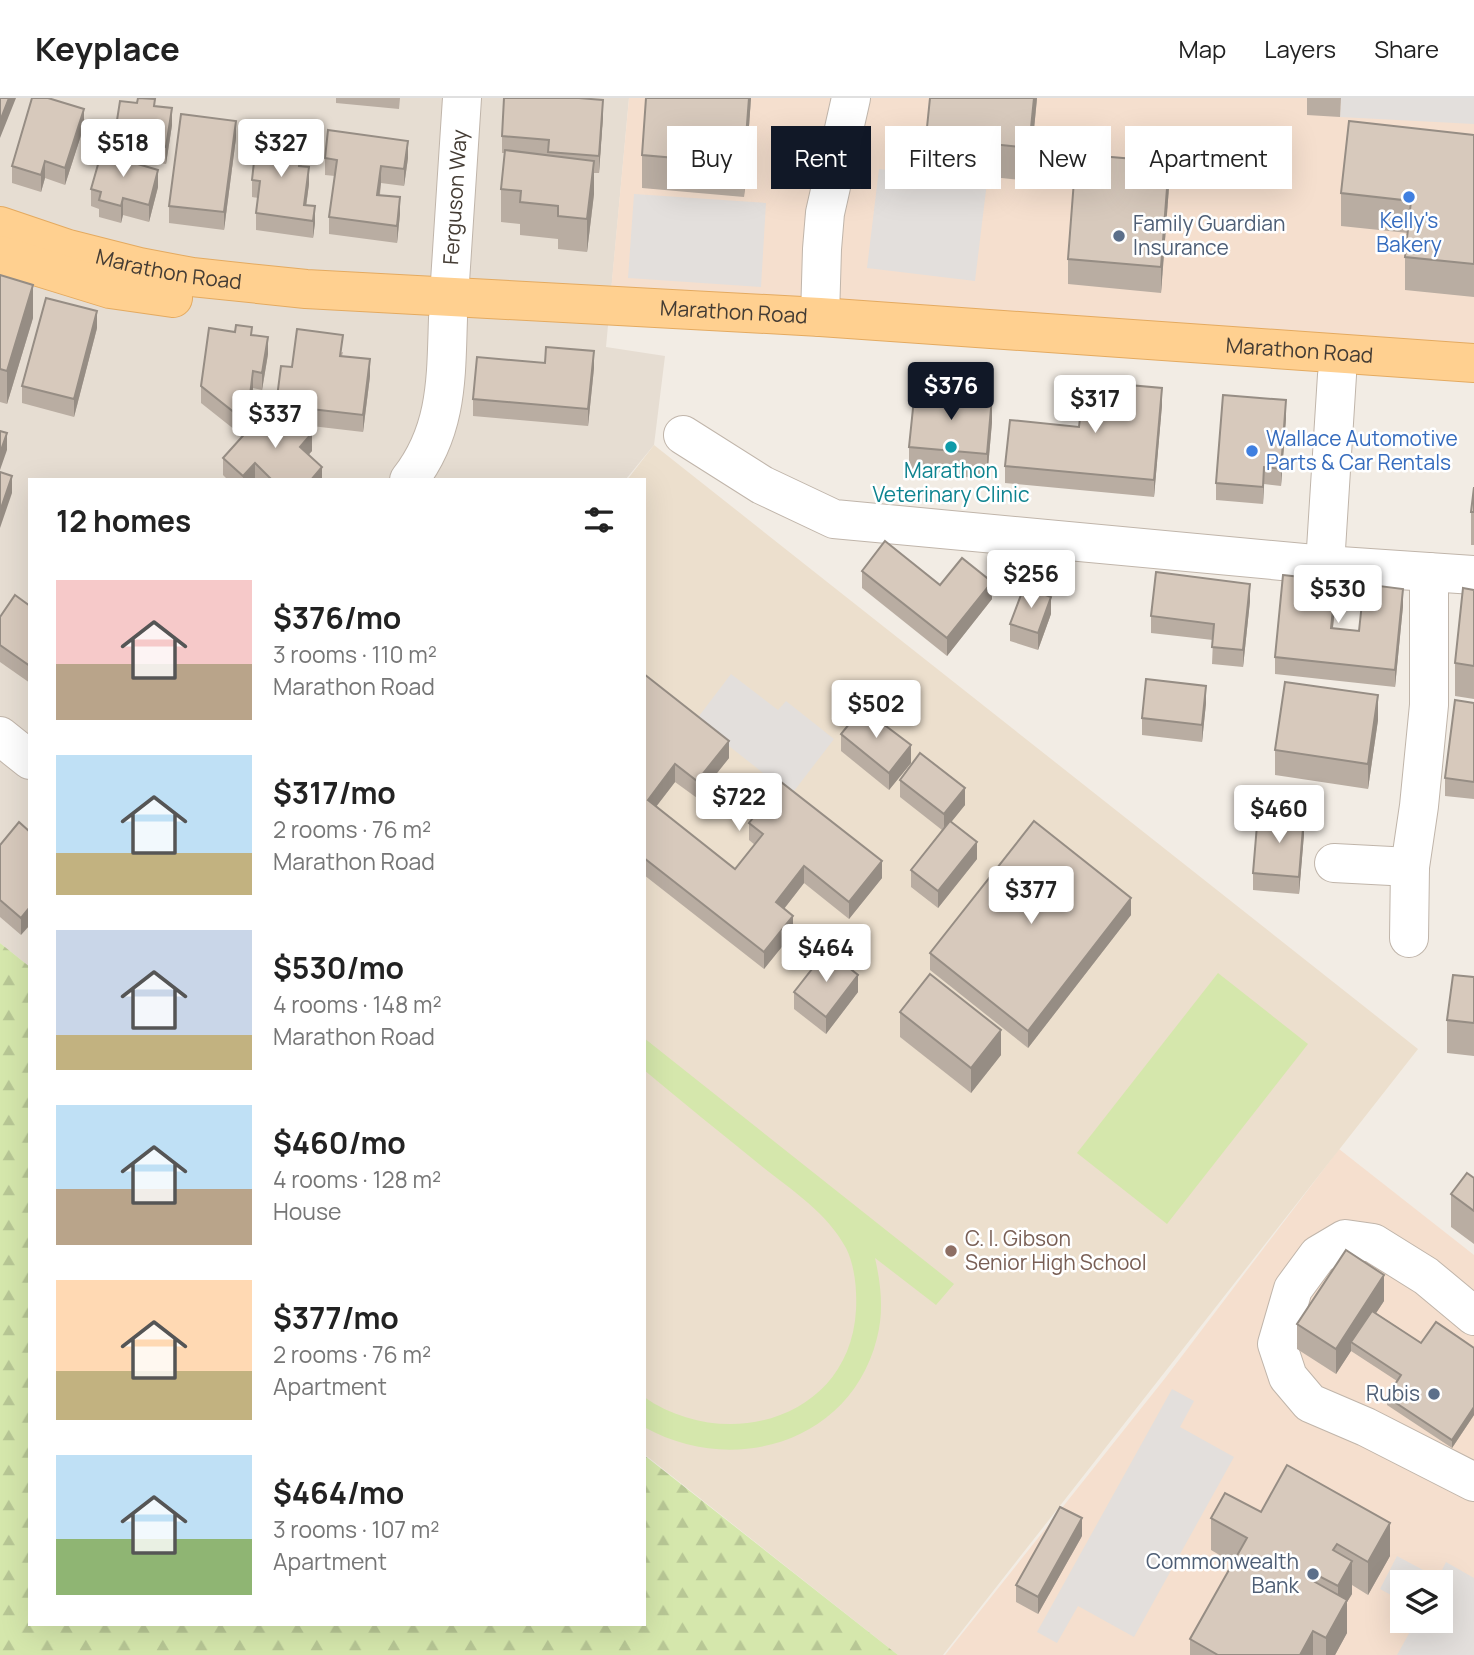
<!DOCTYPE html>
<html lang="en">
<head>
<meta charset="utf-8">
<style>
  :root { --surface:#fff; --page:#f6f6f6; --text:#222; --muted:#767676; --line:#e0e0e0; --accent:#111827 }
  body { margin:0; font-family:Manrope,sans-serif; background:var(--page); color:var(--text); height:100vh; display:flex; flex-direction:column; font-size:26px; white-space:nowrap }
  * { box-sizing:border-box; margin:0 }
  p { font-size:23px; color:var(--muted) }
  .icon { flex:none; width:38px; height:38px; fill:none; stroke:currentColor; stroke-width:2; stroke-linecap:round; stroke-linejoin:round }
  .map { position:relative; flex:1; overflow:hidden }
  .side { position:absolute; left:28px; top:380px; width:618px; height:1148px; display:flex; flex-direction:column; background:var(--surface); border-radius:0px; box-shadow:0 7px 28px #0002 }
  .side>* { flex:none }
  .top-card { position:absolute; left:667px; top:28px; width:665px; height:63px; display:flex; gap:14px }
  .tools { position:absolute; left:1390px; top:1472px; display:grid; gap:14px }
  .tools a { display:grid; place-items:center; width:63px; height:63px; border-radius:0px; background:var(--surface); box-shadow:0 7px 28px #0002; font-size:35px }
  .price { position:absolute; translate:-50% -60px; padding:0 16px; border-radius:7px; background:#fff; color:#222; font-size:23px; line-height:46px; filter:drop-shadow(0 2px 4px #0008) }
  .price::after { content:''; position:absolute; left:50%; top:42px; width:21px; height:16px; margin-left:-10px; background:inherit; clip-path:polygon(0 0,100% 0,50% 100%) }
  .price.current { background:var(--accent); color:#fff }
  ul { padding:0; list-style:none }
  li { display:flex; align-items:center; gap:21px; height:175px; padding:0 28px }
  li span { display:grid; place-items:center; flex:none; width:196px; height:140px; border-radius:0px; color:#555 }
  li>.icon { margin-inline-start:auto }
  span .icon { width:84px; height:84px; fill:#fffc; stroke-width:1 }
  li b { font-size:30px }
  h2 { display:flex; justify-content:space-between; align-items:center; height:84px; padding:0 28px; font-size:30px }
  .pill { padding:0 24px; border-radius:0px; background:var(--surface); box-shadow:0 7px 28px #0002; font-size:24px; line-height:63px }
  .pill.current { background:var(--accent); color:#fff }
  header { display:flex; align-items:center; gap:42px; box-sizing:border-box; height:98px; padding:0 35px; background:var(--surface); border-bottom:2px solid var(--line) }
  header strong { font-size:33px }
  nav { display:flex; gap:38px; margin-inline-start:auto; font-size:24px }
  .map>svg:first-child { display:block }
  .residential { fill:#e6ddd2 }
  .commercial { fill:#f5dfce; fill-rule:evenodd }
  .education { fill:#ecdfcd }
  .forest { fill:url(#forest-firs) }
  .pitch { fill:#d5e7ac }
  .parking { fill:#e3dfdc }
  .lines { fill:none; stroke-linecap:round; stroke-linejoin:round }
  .minor-casing { stroke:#c0b5aa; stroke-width:40 }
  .major-casing { stroke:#e4aa60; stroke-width:40 }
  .minor { stroke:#fff; stroke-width:38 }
  .major { stroke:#ffd090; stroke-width:38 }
  .wall { fill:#b9ada2 }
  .shaded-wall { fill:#968d84 }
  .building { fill:#d7c9bc; stroke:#968d84; stroke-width:2 }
  .shop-dot { fill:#3f7fe0; stroke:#fff; stroke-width:2.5 }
  .service-dot { fill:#5c6f8a; stroke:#fff; stroke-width:2.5 }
  .culture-dot { fill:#0f9aa8; stroke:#fff; stroke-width:2.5 }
  .education-dot { fill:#8d6e63; stroke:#fff; stroke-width:2.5 }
  .labels { text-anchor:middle; stroke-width:5; stroke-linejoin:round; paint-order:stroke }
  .street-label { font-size:21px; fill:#443c34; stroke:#fff }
  .shop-label { font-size:21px; fill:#366cbe; stroke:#fff }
  .service-label { font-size:21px; fill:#4e5e75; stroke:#fff; text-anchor:end }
  .culture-label { font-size:21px; fill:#0d838f; stroke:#fff }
  .education-label { font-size:21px; fill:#785e54; stroke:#fff; text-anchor:start }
</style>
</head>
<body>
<header>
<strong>Keyplace</strong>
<nav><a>Map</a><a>Layers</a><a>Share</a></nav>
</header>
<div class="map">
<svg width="1474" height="1557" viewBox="0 0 1474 1557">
  <defs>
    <pattern id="forest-firs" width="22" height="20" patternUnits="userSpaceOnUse" patternTransform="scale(1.75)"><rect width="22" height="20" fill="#d5e7ac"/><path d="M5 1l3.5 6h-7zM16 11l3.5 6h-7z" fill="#b8c795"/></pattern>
  </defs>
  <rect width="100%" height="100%" fill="#f2ece4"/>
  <path class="residential" d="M0,0H629L606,249L665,258L654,347L626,381L30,382V869L0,845Z"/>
  <g class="commercial">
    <path d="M629,0H1474V263L611,192Z"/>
    <path d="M1339,1051L1474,1157V1557H945L1166,1279ZM1402,1484H1440V1522H1402Z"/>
  </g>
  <path class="education" d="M654,347L1418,951L943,1557H898L644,1356V382H627Z"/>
  <path class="forest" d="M0,845L30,869V1526H644V1357L898,1557H0Z"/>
  <g class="pitch">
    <path d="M1218,875L1308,946L1167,1126L1077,1055Z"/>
    <path d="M644,940L954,1186L936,1207L875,1160C881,1187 884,1213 877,1240C851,1345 733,1379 644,1329V1299C726,1356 850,1321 856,1212C857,1192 855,1168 846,1150C827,1114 790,1091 759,1066C721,1035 682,1004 644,972Z"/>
  </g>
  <g class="parking">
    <path d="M1341,0H1474V26L1340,19Z"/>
    <path d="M879,71L987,84L975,183L867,170Z"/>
    <path d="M634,96L766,105L761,189L628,180Z"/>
    <path d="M731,576L778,612L786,603L834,641L791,697L696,622Z"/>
    <path d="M1172,1291L1194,1303L1180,1329L1234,1359L1134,1539L1078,1508L1057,1545L1037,1534Z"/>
    <path d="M1397,1458L1438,1480L1446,1464L1474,1480V1557H1397L1416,1523L1440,1522V1484H1402V1503L1380,1491Z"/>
  </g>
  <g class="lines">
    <defs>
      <g id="minor">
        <path id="s1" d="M449,199L462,0"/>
        <path d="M820,219L822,151L825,115L851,0"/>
        <path d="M683,337L762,387L834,421L1325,467L1474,477"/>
        <path d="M409,382C448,332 446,279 448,220"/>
        <path d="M1325,467L1337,277"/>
        <path d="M0,638L30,662"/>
        <path d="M1334,765L1410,769"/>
        <path d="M1409,840L1410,769L1419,708L1429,607V474"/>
        <path d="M1474,1218L1426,1178L1373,1145L1345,1141L1318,1157L1293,1191L1277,1246L1288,1279L1310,1305L1366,1329L1474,1384"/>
      </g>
      <g id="major">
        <path id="s2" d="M0,128L68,151L139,169L192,179L306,191L820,219L1474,265"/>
        <path d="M0,157L110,191L173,200"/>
      </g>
    </defs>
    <use href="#minor" class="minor-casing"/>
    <use href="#major" class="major-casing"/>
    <use href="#minor" class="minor"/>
    <use href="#major" class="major"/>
  </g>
  <g class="wall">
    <path d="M336,0H400L399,11L336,5Z"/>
    <path d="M751,0L744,99L642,90V57Z"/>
    <path d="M930,0H1037L1029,83L926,72V39Z"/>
    <path d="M1307,0H1341L1340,19L1307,17Z"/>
    <path d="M155,8L172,27L166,66L148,63V56L115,52V35Z"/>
    <path d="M603,19L599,75H594V96L587,154L558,151V141L520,137V126L501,124V91L505,55H502V38Z"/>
    <path d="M84,28L65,87L45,80L41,94L12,85V68Z"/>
    <path d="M1474,37V199L1405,192V159L1408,135L1341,128V95Z"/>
    <path d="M236,40L224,132L169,125V108Z"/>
    <path d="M302,60V68L309,86L306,107L315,125L313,140L256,132V115L258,100L252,99V82Z"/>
    <path d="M325,60H408L404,88L381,85L380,97L400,116L397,145L329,136V119L335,78L325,77Z"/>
    <path d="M123,62L158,89L149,124L123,117L121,125L99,119V111L91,108V91Z"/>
    <path d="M1169,89L1161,195L1068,186V161Z"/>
    <path d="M0,177L33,220L7,306L0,304Z"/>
    <path d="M97,230L74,319L22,305V288Z"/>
    <path d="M252,237L268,256L262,292L253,290L250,314L235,332L201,305V288Z"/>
    <path d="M343,254L342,258L370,278L363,334L303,327L312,353L309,356L322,382H228L223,377V360L276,317V307L292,269Z"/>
    <path d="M594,270L588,328L473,318V301Z"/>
    <path d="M1162,307L1154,399L1005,385V368L1079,329Z"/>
    <path d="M1286,319L1281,388L1264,386L1263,406L1216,402V385Z"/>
    <path d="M992,324L987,381L909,374V349Z"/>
    <path d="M1474,389V447H1471V414Z"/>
    <path d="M862,473L940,487L992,501L947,558L862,490Z"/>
    <path d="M1474,492V601L1455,598V565Z"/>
    <path d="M1336,500L1333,530L1359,533L1403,508L1395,589L1275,576V559Z"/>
    <path d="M1250,503L1243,569L1212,566L1213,542L1151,535V518Z"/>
    <path d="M30,508V585L0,564V519Z"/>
    <path d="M1051,516L1038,552L1010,543V526Z"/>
    <path d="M644,576L729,660L697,700L675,684L656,709L735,771L755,747L749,742V725L882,780L849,821L804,785L784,811L793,835L764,871L644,777Z"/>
    <path d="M1206,605L1202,644L1142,637V620Z"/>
    <path d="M1474,605V701L1445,698V680Z"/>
    <path d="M1378,622L1368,691L1275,677V652Z"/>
    <path d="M841,636L911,665L889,692L841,653Z"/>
    <path d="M900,682L965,707L951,724L977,761L938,810L911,789V772L942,732L900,699Z"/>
    <path d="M30,734L21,837L0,819V747Z"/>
    <path d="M1304,736L1299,796L1253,792V775Z"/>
    <path d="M1131,817L1028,950L930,872V855Z"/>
    <path d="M1474,879V958L1447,955V922Z"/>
    <path d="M794,894H858L826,936L794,911Z"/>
    <path d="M900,914L1001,957L971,995L900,939Z"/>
    <path d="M1474,1080V1146L1451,1129V1096Z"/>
    <path d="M1384,1203L1376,1215L1421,1245L1474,1250V1317L1452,1350L1387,1307V1299L1397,1283L1351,1253L1336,1276L1297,1251V1226Z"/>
    <path d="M1261,1414L1390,1458L1368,1497L1352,1487V1496L1347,1504V1535L1335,1557H1190V1541L1233,1465L1211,1452V1420Z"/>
    <path d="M1082,1438L1038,1516L1016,1504V1487Z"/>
  </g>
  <g class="shaded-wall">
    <path d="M9,0H16L0,40V23Z"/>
    <path d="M749,0H751L744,99V66Z"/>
    <path d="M1034,0H1037L1029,83V50Z"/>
    <path d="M603,2V19L599,75V58Z"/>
    <path d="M172,10V27L166,66V49Z"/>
    <path d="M84,11V28L65,87V70Z"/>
    <path d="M236,23V40L224,132V114Z"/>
    <path d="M302,43V60L299,85V68Z"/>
    <path d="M408,43V60L404,88V71Z"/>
    <path d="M45,63V80L41,94V77Z"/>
    <path d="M594,63V96L587,154V121Z"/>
    <path d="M1169,64V89L1161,195V169Z"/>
    <path d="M381,68V85L377,114V97Z"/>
    <path d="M309,69V86L304,124V107Z"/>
    <path d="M158,72V89L149,124V107Z"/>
    <path d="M400,99V116L397,145V128Z"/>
    <path d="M123,100V117L121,125V108Z"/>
    <path d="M315,108V125L313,140V123Z"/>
    <path d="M33,187V220L7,306V273Z"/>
    <path d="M97,213V230L74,319V301Z"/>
    <path d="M268,239V256L262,292V275Z"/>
    <path d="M594,253V270L588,328V311Z"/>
    <path d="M370,261V278L363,334V317Z"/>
    <path d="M253,273V290L250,314L235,332V315Z"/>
    <path d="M1162,290V307L1154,399V382Z"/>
    <path d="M992,299V324L987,381V356Z"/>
    <path d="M1286,302V319L1281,388V371Z"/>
    <path d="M7,335V352L0,372V355Z"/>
    <path d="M312,335V353L300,366V349Z"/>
    <path d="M255,365V382H243V378Z"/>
    <path d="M322,369V382H311Z"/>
    <path d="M1264,369V386L1263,406V389Z"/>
    <path d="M12,378V395L0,430V413Z"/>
    <path d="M1336,483V500L1331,547V530Z"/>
    <path d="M992,484V501L947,558V540Z"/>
    <path d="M1250,486V503L1243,569V552Z"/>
    <path d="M1403,491V508L1395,589V572Z"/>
    <path d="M1051,499V516L1038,552V535Z"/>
    <path d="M1206,588V605L1202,644V627Z"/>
    <path d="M1378,597V622L1368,691V666Z"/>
    <path d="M729,643V660L697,700V683Z"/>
    <path d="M911,647V665L889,692V675Z"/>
    <path d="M675,666V684L648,719V702Z"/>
    <path d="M965,690V707L944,733V716Z"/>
    <path d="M1304,718V736L1299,796V779Z"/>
    <path d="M977,744V761L938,810V793Z"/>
    <path d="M882,763V780L849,821V804Z"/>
    <path d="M804,768V785L776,821V804Z"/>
    <path d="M1131,800V817L1028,950V933Z"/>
    <path d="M30,809V827L21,837V820Z"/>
    <path d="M793,818V835L764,871V854Z"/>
    <path d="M858,877V894L826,936V919Z"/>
    <path d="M1001,932V957L971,995V970Z"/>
    <path d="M1384,1177V1203L1355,1247L1351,1244V1253L1336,1276V1251Z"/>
    <path d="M1474,1309V1317L1452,1350V1342Z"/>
    <path d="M1082,1420V1438L1038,1516V1499Z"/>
    <path d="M1390,1425V1458L1368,1497V1464Z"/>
    <path d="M1352,1463V1496L1347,1504V1535L1335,1557H1326V1540L1338,1519V1488Z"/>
    <path d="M1313,1533V1557H1300Z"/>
  </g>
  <g class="building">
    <path d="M0,0H9L0,23Z"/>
    <path d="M32,0H48L84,11L65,70L45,63L41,77L12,68Z"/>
    <path d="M138,0L155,1L154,8L172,10L166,49L148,46L149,39L115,35L120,3L137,5Z"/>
    <path d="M504,0H579L603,2L599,58L548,54L549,42L502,38Z"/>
    <path d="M646,0H749L744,66L642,57Z"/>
    <path d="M930,0H1034L1029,50L926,39Z"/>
    <path d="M181,16L236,23L224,114L169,108Z"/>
    <path d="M1349,23L1474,37V166L1405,159L1411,103L1341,95Z"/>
    <path d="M328,32L408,43L404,71L381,68L377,97L400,99L397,128L329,119L337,62L325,60Z"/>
    <path d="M257,37L302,43L299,68L309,69L304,107L315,108L313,123L256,115L260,83L252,82Z"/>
    <path d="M103,49L123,54L121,61L158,72L149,107L123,100L121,108L99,102L101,94L91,91Z"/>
    <path d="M505,52L594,63L587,121L558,118V108L520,104L521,93L501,91Z"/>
    <path d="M1076,56L1169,64L1161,169L1068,161Z"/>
    <path d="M0,177L33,187L7,273L0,271Z"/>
    <path d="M46,200L97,213L74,301L22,288Z"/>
    <path d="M236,227L252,229L251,237L268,239L262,275L253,273L250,297L235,315L201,288L209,230L235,234Z"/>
    <path d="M297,231L343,237L340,258L370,261L363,317L276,307L281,268L292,269Z"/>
    <path d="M546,249L594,253L588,311L473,301L477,259L545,265Z"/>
    <path d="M1084,283L1162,290L1154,382L1005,368L1010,322L1079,329Z"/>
    <path d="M915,291L992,299L987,356L909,349Z"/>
    <path d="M1223,297L1286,302L1281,371L1264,369L1263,389L1216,385Z"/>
    <path d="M268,310L285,325L292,317L312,335L300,349L322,369L311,382H272L255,365L243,378L223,360Z"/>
    <path d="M0,333L7,335L0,355Z"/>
    <path d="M0,374L12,378L0,413Z"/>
    <path d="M1474,389V414H1471Z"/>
    <path d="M885,443L940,487L962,460L992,484L947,540L862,473Z"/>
    <path d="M1156,474L1250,486L1243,552L1212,549L1214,526L1151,518Z"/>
    <path d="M1283,477L1336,483L1331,530L1359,533L1364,486L1403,491L1395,572L1275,559Z"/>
    <path d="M1024,489L1051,499L1038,535L1010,526Z"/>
    <path d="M1463,490L1474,492V568L1455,565Z"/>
    <path d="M15,497L30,508V568L0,547V519Z"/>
    <path d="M644,576L729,643L697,683L675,666L648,702L735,771L763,736L749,725L781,684L882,763L849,804L804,768L776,804L793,818L764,854L644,760Z"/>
    <path d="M1146,581L1206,588L1202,627L1142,620Z"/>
    <path d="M1285,584L1378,597L1368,666L1275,652Z"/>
    <path d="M1455,602L1474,605V684L1445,680Z"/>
    <path d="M862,610L911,647L889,675L841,636Z"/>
    <path d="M920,655L965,690L944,716L900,682Z"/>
    <path d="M1258,715L1304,718L1299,779L1253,775Z"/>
    <path d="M950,723L977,744L938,793L911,772Z"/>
    <path d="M1034,723L1131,800L1028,933L930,855Z"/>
    <path d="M19,724L30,734V809L21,820L0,802V747Z"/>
    <path d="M827,852L858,877L826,919L794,894Z"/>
    <path d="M930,876L1001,932L971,970L900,914Z"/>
    <path d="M1453,877L1474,879V925L1447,922Z"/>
    <path d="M1467,1075L1474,1080V1113L1451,1096Z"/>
    <path d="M1346,1152L1384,1177L1336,1251L1297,1226Z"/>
    <path d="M1372,1213L1421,1245L1436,1224L1474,1250V1309L1452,1342L1387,1299L1401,1277L1351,1244Z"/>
    <path d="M1287,1367L1390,1425L1368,1464L1337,1446L1333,1452L1352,1463L1338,1488L1319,1478L1315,1484L1347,1502L1326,1540L1313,1533L1300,1557H1218L1190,1541L1247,1440L1211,1420L1225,1395L1261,1414Z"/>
    <path d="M1060,1409L1082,1420L1038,1499L1016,1487Z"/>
  </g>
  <g class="shop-dot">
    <circle cx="1409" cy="99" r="7"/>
    <circle cx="1252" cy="353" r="7"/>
  </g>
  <g class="service-dot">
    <circle cx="1119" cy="138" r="7"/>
    <circle cx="1434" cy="1296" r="7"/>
    <circle cx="1313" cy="1476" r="7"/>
  </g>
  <circle class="culture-dot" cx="951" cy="349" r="7"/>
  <circle class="education-dot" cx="951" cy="1153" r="7"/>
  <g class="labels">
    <g class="street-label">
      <text dy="7" stroke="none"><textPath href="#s1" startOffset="100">Ferguson Way</textPath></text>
      <text dy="7" stroke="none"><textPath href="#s2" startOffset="175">Marathon Road</textPath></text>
      <text dy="7" stroke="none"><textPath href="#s2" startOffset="742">Marathon Road</textPath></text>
      <text dy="7" stroke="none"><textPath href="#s2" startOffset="1309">Marathon Road</textPath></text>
    </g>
    <g class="shop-label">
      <text x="1409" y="130">Kelly's<tspan x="1409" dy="24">Bakery</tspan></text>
      <text x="1266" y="348" text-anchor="start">Wallace Automotive<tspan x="1266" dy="24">Parts &amp; Car Rentals</tspan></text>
    </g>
    <g class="service-label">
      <text x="1133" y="133" text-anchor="start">Family Guardian<tspan x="1133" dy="24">Insurance</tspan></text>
      <text x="1420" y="1303">Rubis</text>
      <text x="1299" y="1471">Commonwealth<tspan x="1299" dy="24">Bank</tspan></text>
    </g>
    <g class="culture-label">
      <text x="951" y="380">Marathon<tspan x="951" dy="24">Veterinary Clinic</tspan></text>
    </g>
    <g class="education-label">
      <text x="965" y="1148">C. I. Gibson<tspan x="965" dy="24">Senior High School</tspan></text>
    </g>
  </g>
</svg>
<div class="tools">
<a><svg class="icon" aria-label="layers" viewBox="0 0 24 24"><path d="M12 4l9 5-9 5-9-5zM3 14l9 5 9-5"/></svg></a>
</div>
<b class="price" style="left:123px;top:81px">$518</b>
<b class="price" style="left:281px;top:81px">$327</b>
<b class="price current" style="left:951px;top:324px">$376</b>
<b class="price" style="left:1095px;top:337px">$317</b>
<b class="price" style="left:275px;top:352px">$337</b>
<b class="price" style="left:1031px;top:512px">$256</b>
<b class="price" style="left:1338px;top:527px">$530</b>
<b class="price" style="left:876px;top:642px">$502</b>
<b class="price" style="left:739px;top:735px">$722</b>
<b class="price" style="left:1279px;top:747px">$460</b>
<b class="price" style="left:1031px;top:828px">$377</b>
<b class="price" style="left:826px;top:886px">$464</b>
<div class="top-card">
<a class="pill">Buy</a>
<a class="pill current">Rent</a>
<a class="pill">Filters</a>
<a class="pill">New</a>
<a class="pill">Apartment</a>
</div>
<section class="side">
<h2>12 homes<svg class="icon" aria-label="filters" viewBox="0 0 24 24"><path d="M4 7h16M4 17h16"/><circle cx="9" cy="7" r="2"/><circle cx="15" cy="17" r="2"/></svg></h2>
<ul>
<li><span style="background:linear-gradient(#f6c9c9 60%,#b9a48a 0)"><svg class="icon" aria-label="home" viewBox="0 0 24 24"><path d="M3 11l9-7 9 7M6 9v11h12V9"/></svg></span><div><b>$376/mo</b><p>3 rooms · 110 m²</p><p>Marathon Road</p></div></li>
<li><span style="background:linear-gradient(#bfe0f5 70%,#c2b280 0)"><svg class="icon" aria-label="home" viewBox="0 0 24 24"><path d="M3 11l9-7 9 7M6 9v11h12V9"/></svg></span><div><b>$317/mo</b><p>2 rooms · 76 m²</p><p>Marathon Road</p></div></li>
<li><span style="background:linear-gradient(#c9d6e8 75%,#c2b280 0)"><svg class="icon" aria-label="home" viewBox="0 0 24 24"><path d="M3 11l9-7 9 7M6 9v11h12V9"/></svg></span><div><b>$530/mo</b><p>4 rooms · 148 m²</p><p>Marathon Road</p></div></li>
<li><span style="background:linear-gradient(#bfe0f5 60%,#b9a48a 0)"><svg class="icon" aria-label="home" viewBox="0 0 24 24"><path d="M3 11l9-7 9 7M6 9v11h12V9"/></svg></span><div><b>$460/mo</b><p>4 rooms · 128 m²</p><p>House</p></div></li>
<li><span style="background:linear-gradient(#ffd9b3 65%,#c2b280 0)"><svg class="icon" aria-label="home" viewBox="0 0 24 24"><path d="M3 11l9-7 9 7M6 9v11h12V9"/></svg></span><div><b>$377/mo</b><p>2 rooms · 76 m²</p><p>Apartment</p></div></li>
<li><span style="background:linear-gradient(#bfe0f5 60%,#8fb573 0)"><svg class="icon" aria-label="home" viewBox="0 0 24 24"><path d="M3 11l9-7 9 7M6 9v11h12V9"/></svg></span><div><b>$464/mo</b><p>3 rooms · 107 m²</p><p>Apartment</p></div></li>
</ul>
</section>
</div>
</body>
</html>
